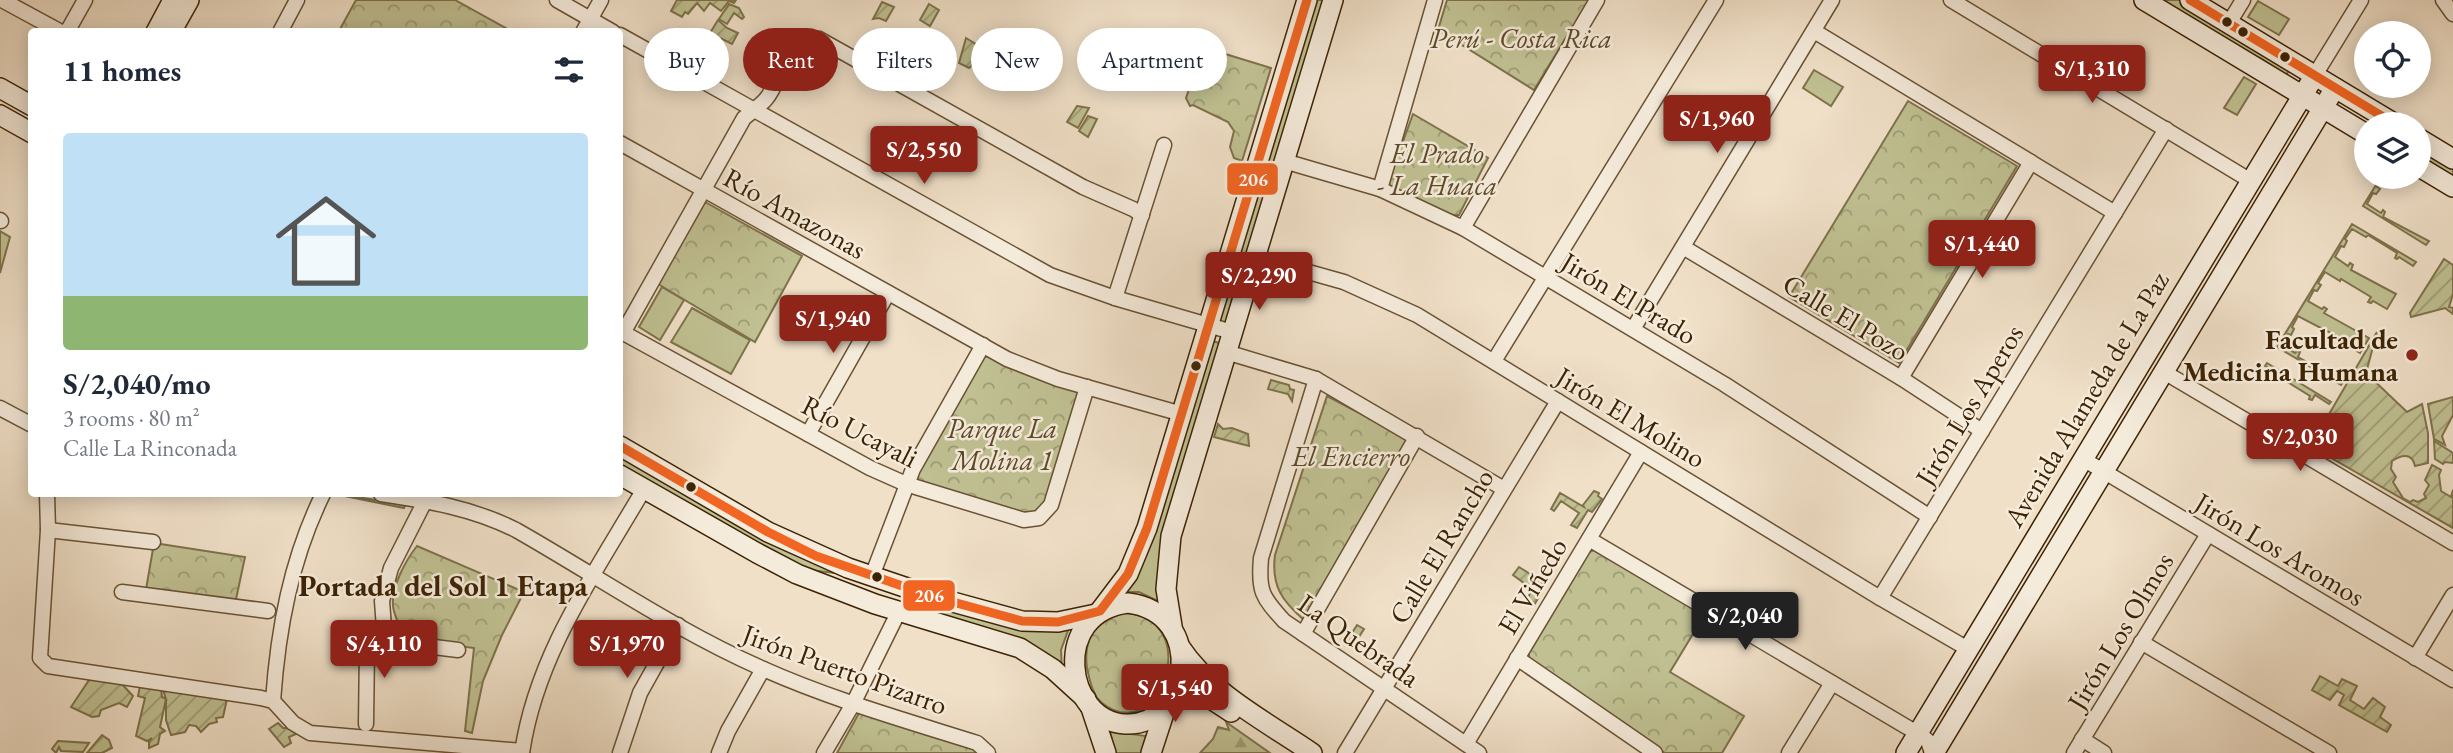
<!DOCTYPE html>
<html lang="en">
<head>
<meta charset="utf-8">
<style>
  :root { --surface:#fff; --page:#f2f2f3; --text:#1f2937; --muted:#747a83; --line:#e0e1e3; --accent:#8f2418 }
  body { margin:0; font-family:"EB Garamond",serif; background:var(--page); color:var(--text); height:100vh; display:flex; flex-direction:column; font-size:26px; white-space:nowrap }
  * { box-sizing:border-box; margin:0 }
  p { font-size:23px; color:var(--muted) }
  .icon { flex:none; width:38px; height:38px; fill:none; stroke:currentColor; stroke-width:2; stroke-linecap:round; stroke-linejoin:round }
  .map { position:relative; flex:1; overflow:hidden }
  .sheet { position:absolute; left:28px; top:28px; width:595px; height:469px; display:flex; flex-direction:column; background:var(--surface); border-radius:7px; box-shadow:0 4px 18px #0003 }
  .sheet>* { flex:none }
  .top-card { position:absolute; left:644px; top:28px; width:665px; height:63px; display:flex; gap:14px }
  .controls { position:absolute; left:2354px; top:21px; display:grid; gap:14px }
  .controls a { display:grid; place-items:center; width:77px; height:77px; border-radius:50%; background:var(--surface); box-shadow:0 4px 18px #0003; font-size:35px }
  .price { position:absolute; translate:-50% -60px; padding:0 16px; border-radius:7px; background:var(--accent); color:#fff; font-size:23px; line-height:46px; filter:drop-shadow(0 2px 4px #0008) }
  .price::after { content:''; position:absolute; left:50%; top:42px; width:21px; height:16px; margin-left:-10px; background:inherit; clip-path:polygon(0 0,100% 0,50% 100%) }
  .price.current { background:#222; color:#fff }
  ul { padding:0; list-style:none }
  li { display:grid; align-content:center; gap:14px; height:371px; padding:0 35px }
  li+li { border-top:2px solid var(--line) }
  li span { display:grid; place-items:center; height:217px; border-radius:7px; color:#555 }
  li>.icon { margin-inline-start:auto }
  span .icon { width:126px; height:126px; fill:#fffc; stroke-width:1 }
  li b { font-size:30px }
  h2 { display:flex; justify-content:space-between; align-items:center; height:84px; padding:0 35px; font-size:30px }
  .pill { padding:0 24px; border-radius:32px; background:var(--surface); box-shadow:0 4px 18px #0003; font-size:24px; line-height:63px }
  .pill.current { background:var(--accent); color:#fff }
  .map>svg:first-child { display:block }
  .grass { fill:#c0c092; stroke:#7e724b; stroke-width:2 }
  .forest { fill:url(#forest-firs); stroke:#7e724b; stroke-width:2 }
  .park { fill:url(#park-crowns); stroke:#7e724b; stroke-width:2 }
  .garden { fill:url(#garden-furrows); stroke:#7e724b; stroke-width:2 }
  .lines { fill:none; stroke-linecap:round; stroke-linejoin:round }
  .street-casing { stroke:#695235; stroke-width:17 }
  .secondary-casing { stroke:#3c2304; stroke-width:22 }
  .street { stroke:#f5ebdb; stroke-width:14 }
  .secondary { stroke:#f5ebdb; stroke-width:19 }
  .bus-1-casing { stroke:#f5ebdb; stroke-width:14 }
  .bus-1 { stroke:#f26522; stroke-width:9 }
  .bus-dot { fill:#3c2304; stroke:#f5ebdb; stroke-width:2.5 }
  .poi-dot { fill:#8f2418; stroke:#f5ebdb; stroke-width:2.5 }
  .labels { text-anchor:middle; stroke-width:5; stroke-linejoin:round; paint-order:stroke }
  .park-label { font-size:28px; font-style:italic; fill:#5d4a28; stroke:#f5ebdb }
  .street-label { font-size:28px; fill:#3c2304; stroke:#f5ebdb }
  .poi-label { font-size:28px; font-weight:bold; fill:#3c2304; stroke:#f5ebdb; text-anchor:end }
  .neighbourhood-label { font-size:30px; font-weight:bold; fill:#3c2304; stroke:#f5ebdb }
  .line-badge { stroke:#f5ebdb; stroke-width:2.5 }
  .badge-label { font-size:19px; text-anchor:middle; font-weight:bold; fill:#fff }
</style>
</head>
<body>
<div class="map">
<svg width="2453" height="753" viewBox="0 0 2453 753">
  <defs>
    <pattern id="forest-firs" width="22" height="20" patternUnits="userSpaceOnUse" patternTransform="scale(1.75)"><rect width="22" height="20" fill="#c0c092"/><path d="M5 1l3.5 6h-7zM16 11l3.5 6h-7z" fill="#9d9c75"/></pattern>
    <pattern id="park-crowns" width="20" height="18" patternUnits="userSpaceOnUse" patternTransform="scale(1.75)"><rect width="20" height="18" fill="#c0c092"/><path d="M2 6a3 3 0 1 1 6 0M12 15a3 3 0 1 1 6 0" fill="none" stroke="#9d9c75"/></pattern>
    <pattern id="garden-furrows" width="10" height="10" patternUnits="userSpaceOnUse" patternTransform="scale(1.75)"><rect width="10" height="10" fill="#c0c092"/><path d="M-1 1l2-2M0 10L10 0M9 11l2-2" fill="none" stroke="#9d9c75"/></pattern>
  </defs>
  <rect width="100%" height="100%" fill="#f0e0c8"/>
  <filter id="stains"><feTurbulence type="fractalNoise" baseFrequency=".00286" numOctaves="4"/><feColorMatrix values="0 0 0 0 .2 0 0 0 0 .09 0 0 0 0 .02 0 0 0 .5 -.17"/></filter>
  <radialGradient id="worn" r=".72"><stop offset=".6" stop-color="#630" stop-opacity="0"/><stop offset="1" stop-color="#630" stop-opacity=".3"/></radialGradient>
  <g class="grass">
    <path d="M1314,0H1327L1228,322L1224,323L1218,320Z"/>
    <path d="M2156,0H2179L2291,68L2286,75L2260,58L2251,57Z"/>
    <path d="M2258,1L2289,19L2279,35L2248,17Z"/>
    <path d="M1814,70L1843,87L1831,106L1803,88Z"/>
    <path d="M2244,77L2256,84L2237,115L2224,108Z"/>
    <path d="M2418,146L2453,166V180L2419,159Z"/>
    <path d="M2381,177H2383L2377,187L2380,189L2376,194L2373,193L2367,204L2381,213L2383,210L2385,212L2383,217L2429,241L2426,245L2363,206Z"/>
    <path d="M2352,224L2416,262L2413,266L2399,257L2397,259L2395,258L2397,253L2368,235L2366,237L2352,229L2345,239L2347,241L2344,247L2341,246L2335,257L2348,266L2350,263L2353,265L2351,270L2396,294L2387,309L2373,301L2371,303L2368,302L2371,297L2341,279L2340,281L2325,272L2318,283L2321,285L2317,291L2314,290L2308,301L2322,309L2324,307L2327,309L2324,313L2369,338L2360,353L2346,345L2344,347L2342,345L2344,340L2298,316L2292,327L2294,329L2291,335L2288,334L2281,344L2295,353L2297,351L2300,352L2298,357L2343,382L2341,385L2277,347Z"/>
    <path d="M662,287L684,300L660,340L639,327Z"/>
    <path d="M692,308L750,340L731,374L671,342Z"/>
    <path d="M1210,340L1222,344L1162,603L1139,592H1122Z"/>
    <path d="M2267,363L2331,402L2329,404L2315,395L2312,400L2309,399L2310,396L2281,378L2279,381L2276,379L2279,374L2265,366Z"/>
    <path d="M620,453L844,574L800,569L620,468Z"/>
    <path d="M913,596L1070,625L1061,650L1062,670L953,621Z"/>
    <path d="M1110,731L1146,736L1141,753H1115Z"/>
    <path d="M58,741L89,743L83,752L61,751L59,747L56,753L52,749Z"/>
  </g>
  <path class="forest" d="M1226,722L1270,753H1200L1213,739L1218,727L1229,730Z"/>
  <g class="park">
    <path d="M356,0H455L511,31H339Z"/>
    <path d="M1447,0H1589L1534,90L1438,30Z"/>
    <path d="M1209,49L1271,68L1242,161L1234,158L1230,147L1234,131L1228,122L1193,105L1190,106L1186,98L1194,75L1203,67Z"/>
    <path d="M1908,101L2017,166L1899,363L1789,297Z"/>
    <path d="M1413,114L1488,158L1459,215H1452L1392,190L1388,183Z"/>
    <path d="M705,202L802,256L755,342L658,284Z"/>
    <path d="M0,231L10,237L0,273Z"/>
    <path d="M989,356L1075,390L1079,396L1045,506L1030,515L918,481L917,472L984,357Z"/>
    <path d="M1327,396L1409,439L1305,621C1282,601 1271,586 1275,555Z"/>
    <path d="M154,543L245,557L235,604L145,595Z"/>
    <path d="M417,546L524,592L502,635L483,681L472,733L465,731L474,648L402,638C402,626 393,616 393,605C391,587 406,560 417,546Z"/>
    <path d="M1594,550L1705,614L1670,672L1744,716L1722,753H1665L1529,658V652L1589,552Z"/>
    <path d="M1124,613C1195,615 1171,722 1120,712C1111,710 1103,705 1097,698C1091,689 1089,678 1087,668C1083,638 1095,622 1124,613Z"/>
    <path d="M859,713L970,746L979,753H837Z"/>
  </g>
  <g class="garden">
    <path d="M677,0H736L734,3L729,1L721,11L710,3L704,11L697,3L688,14L685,12L682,17L671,11Z"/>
    <path d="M882,2L894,7L886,21L879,18L873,19Z"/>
    <path d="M729,4L739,8L744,17L742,19L734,13L727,24L719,19Z"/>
    <path d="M929,4L939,10L930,26L920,20Z"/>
    <path d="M718,20L727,28L738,33L732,44L710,33Z"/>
    <path d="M966,38L995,56L987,63L978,60L969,68L959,63Z"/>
    <path d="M1077,106L1089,108L1078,128L1067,122Z"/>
    <path d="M1088,116L1097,119L1088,137L1079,131Z"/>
    <path d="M2444,259L2453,265V294L2449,307L2453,308V314L2445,308L2411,317L2410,313Z"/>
    <path d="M2377,332L2366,373L2407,412L2422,404L2428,433V463L2415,466C2412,452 2401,455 2392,461L2391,469L2396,477L2393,482L2403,498L2410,502L2413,500L2418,502L2426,498L2424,494L2429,485L2425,480L2432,465L2441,470L2439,475L2441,491L2451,497L2453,490V528L2314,448L2321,428Z"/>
    <path d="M1271,380L1289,385L1290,389L1294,390L1292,401L1288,394L1268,389Z"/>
    <path d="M2453,397V415L2442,436L2445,445L2434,439L2428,404Z"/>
    <path d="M1218,424L1223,429L1232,428L1248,434L1249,446L1214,437Z"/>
    <path d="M2434,441L2453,453V463L2445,462L2443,464L2435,459Z"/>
    <path d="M1594,491L1599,493L1598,496L1602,499L1592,512L1588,510L1577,528L1571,525L1579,513L1561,501L1554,511L1551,509L1560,493L1584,507L1583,505Z"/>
    <path d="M340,494L405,505L404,508L339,495Z"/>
    <path d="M1519,567L1543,582L1539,589L1542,592L1534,605L1527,600L1532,589L1513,575Z"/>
    <path d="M1357,625L1364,629L1353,646L1342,639L1347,633H1352Z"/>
    <path d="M2320,676L2338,686L2342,679L2357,686L2350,700L2364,709L2373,698L2385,707L2380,717L2391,725L2387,732L2339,705L2344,695L2337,691L2330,700L2312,690Z"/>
    <path d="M91,677L119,681L133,696L127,707L119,703L101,710L99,716L92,717L71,707Z"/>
    <path d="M140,686L161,689L162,697L166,699L162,687L227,699L223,717L216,718L217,722L209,724L201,732L196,726L189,725L185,732L171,735L166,720V699L160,727L165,731L160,734L158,744L149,748V742L152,738L147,741L136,736L145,698L138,696Z"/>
    <path d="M278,723L283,728H289L296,734L289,737L291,743L284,747L269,729Z"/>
    <path d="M102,735L109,740L112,748L102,753H87Z"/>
  </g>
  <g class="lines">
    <defs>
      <g id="street">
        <path d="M2,0L61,32"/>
        <path d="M557,0L613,32"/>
        <path d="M1951,0L2251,181"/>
        <path d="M2443,0L2453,14"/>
        <path d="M2229,23L2243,0"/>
        <path d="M1814,31L2115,213"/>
        <path d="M67,32L85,0"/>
        <path d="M280,32L297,0"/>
        <path d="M583,32L601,0"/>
        <path d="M620,35L1050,275L1115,298L1232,332"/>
        <path d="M2315,75L2361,0"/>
        <path d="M620,143L1007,359L1058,379L1182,414"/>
        <path d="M1284,161L1380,189L1463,228L1724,384L1930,517"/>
        <path d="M1380,189L1435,0"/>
        <path d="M0,220L1,221"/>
        <path d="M1463,228L1597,0"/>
        <path d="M1683,247L1901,378L1982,431"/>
        <path d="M1255,257L1344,282L1417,315L1880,598L1968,649"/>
        <path d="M1115,298L1164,145"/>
        <path d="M1633,329L1832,0"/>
        <path d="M620,331L870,468L906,484L1024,520L1039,518L1051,505L1087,387"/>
        <path d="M623,333L744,118C751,112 760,106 766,99C782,80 788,34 819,39L1083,187L1133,209L1142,215"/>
        <path d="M1226,352L1316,379L1504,489"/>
        <path d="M1494,361L1716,0"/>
        <path d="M2164,372L2453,543"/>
        <path d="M1901,378L2031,162"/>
        <path d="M1316,379L1261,558C1258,591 1262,597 1284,621L1479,753"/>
        <path d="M0,408L32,425"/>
        <path d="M808,434L888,293"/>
        <path d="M2083,459L2453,680"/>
        <path d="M47,494L48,530L40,658L48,666L261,698L273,701L293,723L310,733L522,751"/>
        <path d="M381,494C428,501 473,508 516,530C597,576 675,630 761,668C830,699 904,720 977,743L988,753"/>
        <path d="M48,530L153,542"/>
        <path d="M1589,539L1922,736L1928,741L1932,753"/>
        <path d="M872,576L913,469L983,345"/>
        <path d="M122,592L268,611"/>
        <path d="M1880,598L2166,129"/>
        <path d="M384,628L382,601L391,568L425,501"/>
        <path d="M384,628L394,642L458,650"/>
        <path d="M1303,634L1417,436"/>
        <path d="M2141,642L2329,753"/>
        <path d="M1517,658L1655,753"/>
        <path d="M2415,658L2453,595"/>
        <path d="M273,701C278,629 291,559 323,494"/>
        <path d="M366,724L367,648L373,639L384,628"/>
        <path d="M2082,739L2104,753"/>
        <path d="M1466,744L1641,452"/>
        <path d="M522,753C536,655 595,573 644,489"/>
        <path d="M620,753L640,693L678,625"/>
        <path d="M719,753L728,731L763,669"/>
        <path d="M824,753L853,704L899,611"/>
        <path d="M1345,753L1558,401"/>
        <path d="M1789,753L1832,683"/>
        <path d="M2074,753L2208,534"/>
      </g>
      <g id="secondary">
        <path d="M2144,0L2366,134"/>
        <path d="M2190,0L2395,124"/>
        <path d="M156,32L173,0"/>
        <path d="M171,32L189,0"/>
        <path d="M0,88L32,106"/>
        <path d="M0,115L32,133"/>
        <path d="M2418,138L2453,159"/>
        <path d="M2418,166L2453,187"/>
        <path d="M620,446L768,532L848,568L931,596L1022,621L1058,622L1096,614"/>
        <path d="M620,475L757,553L797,574L875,604L1020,648L1053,669L1086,699"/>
        <path d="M1128,603C1208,613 1190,727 1125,724C1065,721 1050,612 1128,603Z"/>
        <path d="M1100,611L1128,574L1147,528L1307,0"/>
        <path d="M1172,626L1166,589L1171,536L1333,0"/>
        <path d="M1180,647C1211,694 1267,722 1312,753"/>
        <path d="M1175,691L1186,686L1193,687L1231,712"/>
        <path d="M1091,708L1106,753"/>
        <path d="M1151,753L1167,704"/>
        <path d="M1906,753L2315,75"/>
        <path d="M1934,753L2335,88"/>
      </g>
    </defs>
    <use href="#street" class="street-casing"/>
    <use href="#secondary" class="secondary-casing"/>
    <use href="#street" class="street"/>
    <use href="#secondary" class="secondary"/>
    <defs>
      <g id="bus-1">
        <path d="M2190,0L2395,124"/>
        <path d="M620,446L768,532L816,556L931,596L1022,621L1058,622L1100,611L1128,574L1147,528L1307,0"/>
      </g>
    </defs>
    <use href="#bus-1" class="bus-1-casing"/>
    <use href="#bus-1" class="bus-1"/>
  </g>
  <g class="bus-dot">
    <circle cx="2227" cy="22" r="6"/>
    <circle cx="2243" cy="32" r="6"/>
    <circle cx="2285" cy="57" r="6"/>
    <circle cx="1196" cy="366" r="6"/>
    <circle cx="691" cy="487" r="6"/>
    <circle cx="877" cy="577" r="6"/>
  </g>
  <circle class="poi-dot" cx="2412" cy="355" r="7"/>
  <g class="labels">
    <g class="park-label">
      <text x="1521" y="48">Perú - Costa Rica</text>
      <text x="1437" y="163">El Prado<tspan x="1437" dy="32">- La Huaca</tspan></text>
      <text x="1002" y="438">Parque La<tspan x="1002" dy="32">Molina 1</tspan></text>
      <text x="1351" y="466">El Encierro</text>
    </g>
    <g class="street-label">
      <text transform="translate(795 213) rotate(29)" y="10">Río Amazonas</text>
      <text transform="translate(1629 298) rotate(31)" y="10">Jirón El Prado</text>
      <text transform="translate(1846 317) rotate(31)" y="10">Calle El Pozo</text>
      <text transform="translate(2086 399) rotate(-59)" y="10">Avenida Alameda de La Paz</text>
      <text transform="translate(1969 405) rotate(-59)" y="10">Jirón Los Aperos</text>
      <text transform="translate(1631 417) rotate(31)" y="10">Jirón El Molino</text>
      <text transform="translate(860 431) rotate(27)" y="10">Río Ucayali</text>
      <text transform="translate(1441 546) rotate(-59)" y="10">Calle El Rancho</text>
      <text transform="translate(2280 549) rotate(31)" y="10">Jirón Los Aromos</text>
      <text transform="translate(1532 586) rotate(-59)" y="10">El Viñedo</text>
      <text transform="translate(2120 631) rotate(-59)" y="10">Jirón Los Olmos</text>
      <text transform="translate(1359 640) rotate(35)" y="10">La Quebrada</text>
      <text transform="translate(845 669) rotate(20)" y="10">Jirón Puerto Pizarro</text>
    </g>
    <g class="poi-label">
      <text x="2398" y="349">Facultad de<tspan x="2398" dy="32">Medicina Humana</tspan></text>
    </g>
    <g class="neighbourhood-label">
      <text x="443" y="596">Portada del Sol 1 Etapa</text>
    </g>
  </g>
  <g class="line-badge">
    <rect x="1226" y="162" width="53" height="34" rx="7" fill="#f26522"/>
    <rect x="902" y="579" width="54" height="33" rx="7" fill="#f26522"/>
  </g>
  <g class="badge-label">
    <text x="1253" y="186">206</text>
    <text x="929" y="602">206</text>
  </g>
  <rect width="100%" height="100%" filter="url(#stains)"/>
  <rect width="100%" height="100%" fill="url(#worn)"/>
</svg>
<div class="controls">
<a><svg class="icon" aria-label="locate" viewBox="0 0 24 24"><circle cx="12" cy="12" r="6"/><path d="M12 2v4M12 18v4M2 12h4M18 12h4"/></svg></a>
<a><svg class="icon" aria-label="layers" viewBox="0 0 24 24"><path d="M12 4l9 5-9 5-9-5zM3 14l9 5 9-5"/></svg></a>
</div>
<b class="price" style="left:2092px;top:105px">S/1,310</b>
<b class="price" style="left:1717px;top:155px">S/1,960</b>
<b class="price" style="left:924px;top:186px">S/2,550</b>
<b class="price" style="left:1982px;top:280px">S/1,440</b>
<b class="price" style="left:1259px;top:312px">S/2,290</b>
<b class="price" style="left:833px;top:355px">S/1,940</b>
<b class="price" style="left:2300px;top:473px">S/2,030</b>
<b class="price current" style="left:1745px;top:652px">S/2,040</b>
<b class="price" style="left:384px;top:680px">S/4,110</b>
<b class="price" style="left:627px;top:680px">S/1,970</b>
<b class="price" style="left:1175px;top:724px">S/1,540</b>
<div class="top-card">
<a class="pill">Buy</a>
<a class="pill current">Rent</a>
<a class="pill">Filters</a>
<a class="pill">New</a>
<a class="pill">Apartment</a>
</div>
<section class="sheet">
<h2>11 homes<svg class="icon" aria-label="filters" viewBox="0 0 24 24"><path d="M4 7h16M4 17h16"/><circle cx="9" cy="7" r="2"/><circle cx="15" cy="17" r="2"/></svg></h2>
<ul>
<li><span style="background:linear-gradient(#bfe0f5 75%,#8fb573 0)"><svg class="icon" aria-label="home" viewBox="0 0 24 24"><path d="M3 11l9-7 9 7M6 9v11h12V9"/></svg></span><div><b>S/2,040/mo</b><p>3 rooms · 80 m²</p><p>Calle La Rinconada</p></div></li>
</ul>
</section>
</div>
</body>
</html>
